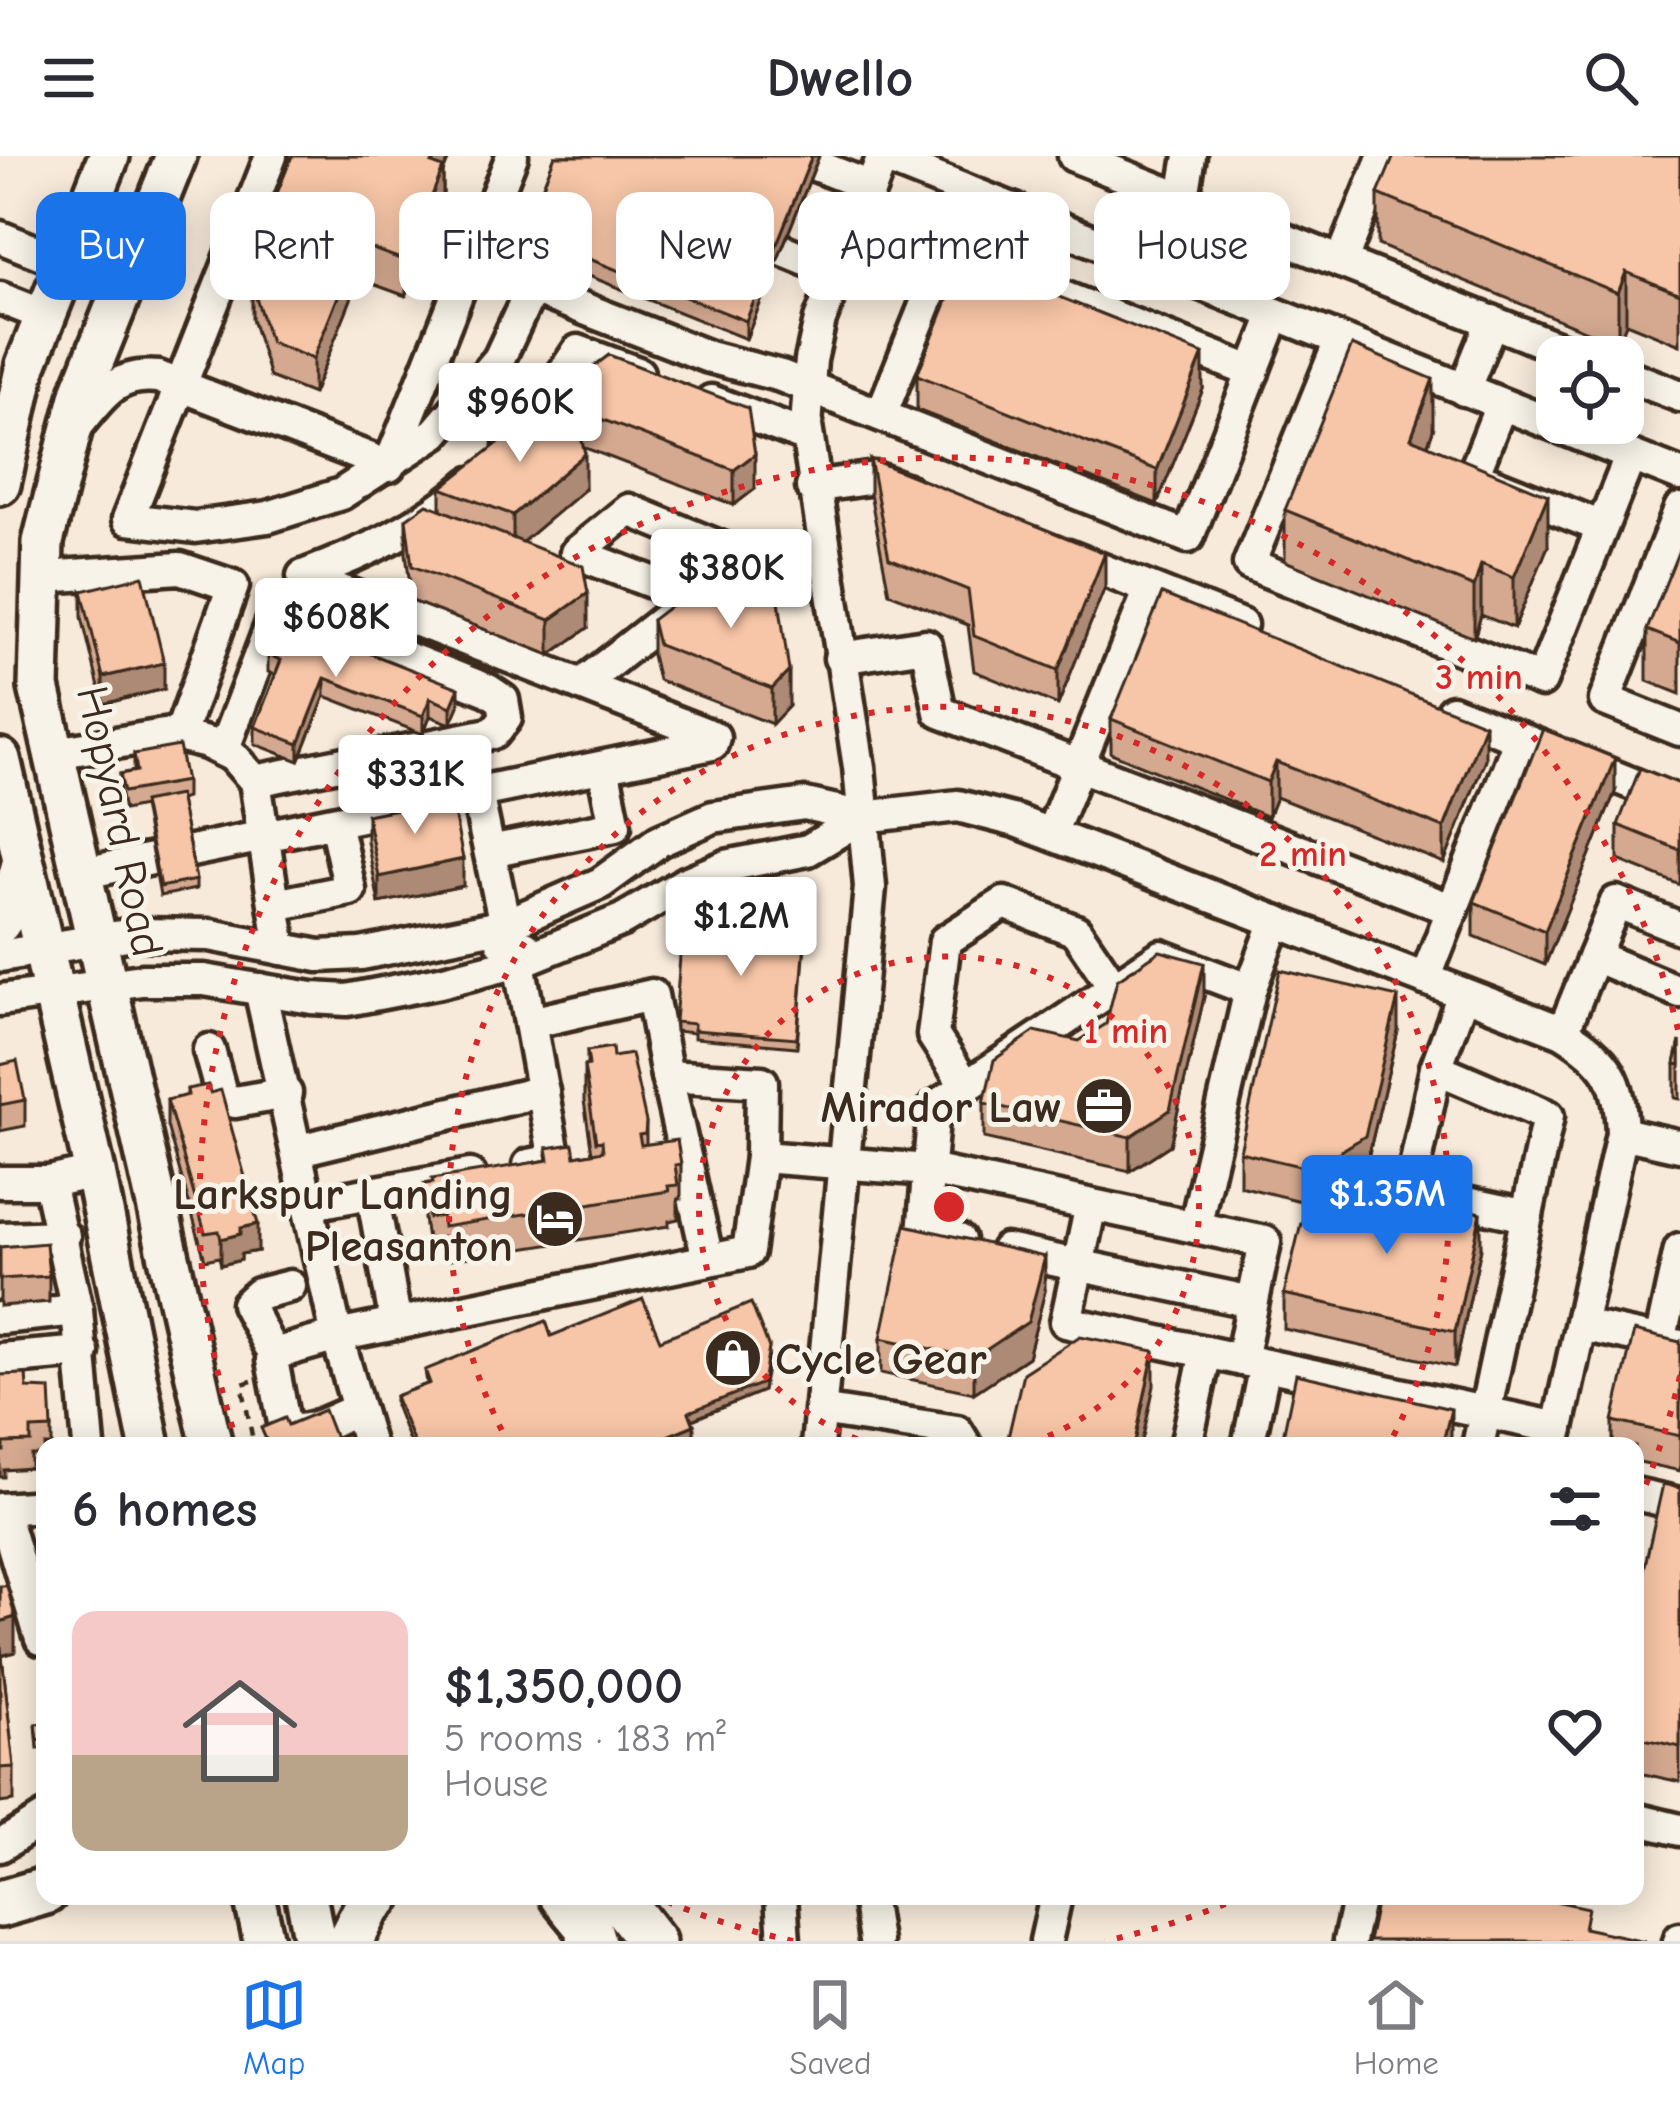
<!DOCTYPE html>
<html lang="en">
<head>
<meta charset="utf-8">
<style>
  :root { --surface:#fff; --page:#f2f2f3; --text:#2b2b33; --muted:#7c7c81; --line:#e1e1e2; --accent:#1a73e8 }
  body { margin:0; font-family:"Comic Neue",sans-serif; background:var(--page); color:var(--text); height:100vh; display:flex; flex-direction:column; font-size:45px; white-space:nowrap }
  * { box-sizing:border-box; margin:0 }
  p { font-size:39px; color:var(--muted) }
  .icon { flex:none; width:66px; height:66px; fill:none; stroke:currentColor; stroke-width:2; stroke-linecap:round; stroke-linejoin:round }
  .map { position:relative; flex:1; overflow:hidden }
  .sheet { position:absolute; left:36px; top:1281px; width:1608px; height:468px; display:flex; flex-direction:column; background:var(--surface); border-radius:24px; box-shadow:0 6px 30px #0003 }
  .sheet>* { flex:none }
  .hud { position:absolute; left:36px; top:36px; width:1608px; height:108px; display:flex; gap:24px }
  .buttons { position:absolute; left:1536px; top:180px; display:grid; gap:24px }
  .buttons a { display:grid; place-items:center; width:108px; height:108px; border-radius:24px; background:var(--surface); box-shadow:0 6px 30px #0003; font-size:60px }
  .price { position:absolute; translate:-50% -102px; padding:0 27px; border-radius:12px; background:#fff; color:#222; font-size:39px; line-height:78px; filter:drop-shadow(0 3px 6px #0008) }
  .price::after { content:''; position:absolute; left:50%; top:72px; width:36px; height:27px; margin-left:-18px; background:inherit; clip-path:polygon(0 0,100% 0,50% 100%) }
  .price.active { background:var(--accent); color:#fff }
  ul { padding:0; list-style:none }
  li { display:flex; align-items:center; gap:36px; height:300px; padding:0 36px }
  li span { display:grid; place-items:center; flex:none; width:336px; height:240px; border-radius:24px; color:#555 }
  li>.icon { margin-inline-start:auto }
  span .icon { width:144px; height:144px; fill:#fffc; stroke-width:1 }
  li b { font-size:51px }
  h2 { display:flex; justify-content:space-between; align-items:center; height:144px; padding:0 36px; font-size:51px }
  .tag { padding:0 42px; border-radius:24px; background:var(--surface); box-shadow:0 6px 30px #0003; font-size:42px; line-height:108px }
  .tag.active { background:var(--accent); color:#fff }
  header { display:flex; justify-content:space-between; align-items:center; height:156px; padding:0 36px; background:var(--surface); font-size:54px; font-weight:600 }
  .tabs { display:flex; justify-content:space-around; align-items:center; height:168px; border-top:3px solid var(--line); background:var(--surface); font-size:33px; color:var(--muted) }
  .tabs a { display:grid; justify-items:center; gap:6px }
  .tabs .active { color:var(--accent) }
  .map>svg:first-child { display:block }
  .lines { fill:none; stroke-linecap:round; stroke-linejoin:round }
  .minor-casing { stroke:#3b2a1e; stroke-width:39 }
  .major-casing { stroke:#3b2a1e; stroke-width:48 }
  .highway-casing { stroke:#3b2a1e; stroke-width:54 }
  .path { stroke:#3b2a1e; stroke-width:4.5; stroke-dasharray:9 9; stroke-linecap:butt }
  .minor { stroke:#f7f3e8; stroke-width:30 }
  .major { stroke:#f7f3e8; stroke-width:39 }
  .highway { stroke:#f7f3e8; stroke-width:45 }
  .wall { fill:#d4a990; stroke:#3b2a1e; stroke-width:3 }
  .shaded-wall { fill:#ad8a75; stroke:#3b2a1e; stroke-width:3 }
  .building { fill:#f7c5a7; stroke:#3b2a1e; stroke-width:3 }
  .ring { fill:none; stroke:#d62828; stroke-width:6; stroke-dasharray:6 12 }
  .labels { text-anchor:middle; stroke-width:10; stroke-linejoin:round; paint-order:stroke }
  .street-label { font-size:45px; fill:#3b2a1e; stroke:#f7f3e8 }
  .poi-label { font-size:45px; font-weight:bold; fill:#3b2a1e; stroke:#f7f3e8; text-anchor:end }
  .centre { fill:#d62828; stroke:#f7f3e8; stroke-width:6 }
  .ring-label { font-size:36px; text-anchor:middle; font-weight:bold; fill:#d62828; stroke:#f7f3e8; stroke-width:10; stroke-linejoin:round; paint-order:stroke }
</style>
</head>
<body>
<header><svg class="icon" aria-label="menu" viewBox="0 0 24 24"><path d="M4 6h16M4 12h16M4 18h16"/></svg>Dwello<svg class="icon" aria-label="search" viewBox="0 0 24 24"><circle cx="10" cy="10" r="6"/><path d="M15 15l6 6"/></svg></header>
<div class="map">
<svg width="1680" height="1785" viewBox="0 0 1680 1785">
  <rect width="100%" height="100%" fill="#f7eadb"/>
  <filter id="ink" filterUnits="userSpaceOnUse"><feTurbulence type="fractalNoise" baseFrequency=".00833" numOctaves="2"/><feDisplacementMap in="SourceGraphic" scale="24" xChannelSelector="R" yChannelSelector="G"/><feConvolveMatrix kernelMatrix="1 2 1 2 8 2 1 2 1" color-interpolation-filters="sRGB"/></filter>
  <g filter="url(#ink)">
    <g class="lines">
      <defs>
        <g id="minor">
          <path d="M271,0L128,363L195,371L268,361L341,338L435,277L499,203L532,132"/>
          <path d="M1074,0L1581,201"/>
          <path d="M882,1L1680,319"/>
          <path d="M815,9L871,31"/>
          <path d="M0,81L67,108"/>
          <path d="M782,94L838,117"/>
          <path d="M1341,106L1384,0"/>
          <path d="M469,108L709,201L781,220L1188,381L1275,159"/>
          <path d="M1170,117L1190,0"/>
          <path d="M0,142L46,160"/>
          <path d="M1340,185L1249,408L1541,525L1630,301"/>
          <path d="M1623,218L1680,240"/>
          <path d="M1464,234L1492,165"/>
          <path d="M711,245L807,281"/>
          <path d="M1501,249L1473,320L1602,371"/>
          <path d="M881,259L947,95L1253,216"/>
          <path d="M74,274C100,243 113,216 158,221L389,310L512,0"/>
          <path d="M510,289L528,270L578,195L638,217"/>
          <path d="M812,331L875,322L907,334"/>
          <path d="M1680,353L1605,544L1680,574"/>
          <path d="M1068,400L1241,469"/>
          <path d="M744,401L823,393"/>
          <path d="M43,421L180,412L233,430L179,581"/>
          <path d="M840,502L926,489L940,556L1453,754"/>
          <path d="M581,529L744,401L629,354L576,397L690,441"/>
          <path d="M1452,555L1680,647"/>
          <path d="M223,595L278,451L488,534L503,544L506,562L494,577L255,625"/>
          <path d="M55,597L170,578L207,587L233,600L255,625L281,793"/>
          <path d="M477,637L505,769L502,786"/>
          <path d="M1051,678L1150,433"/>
          <path d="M490,695L615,670L603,611"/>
          <path d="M84,717L712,588L714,581L303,420C362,398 424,370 471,327"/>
          <path d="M275,749L350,734L335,666"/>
          <path d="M525,790L519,806L555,1004L529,1009"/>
          <path d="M0,800L133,778L210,779L319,800L361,798L505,769L601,727L659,685L713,661L805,648L863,661L958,650L1016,665L1563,876C1609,905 1620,923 1622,977L1554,1290"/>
          <path d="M1594,800L1680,836"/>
          <path d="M1425,823L1520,582"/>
          <path d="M260,833L337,1180L274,1198L272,1204L285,1272C307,1280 335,1262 356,1254"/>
          <path d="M1463,838L1436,912L1410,1035L1527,1060"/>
          <path d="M0,844L142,824H204L312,842L347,844L440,826L519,806L622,764L685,727L726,710L808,694L863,661"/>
          <path d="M1563,876L1616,746L1680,772"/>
          <path d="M209,894L222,941L235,946L286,937"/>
          <path d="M1436,912L1548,960L1478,1290"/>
          <path d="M667,920L708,1104"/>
          <path d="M966,930L933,879L945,785L1004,747L1076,775L1114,831"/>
          <path d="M1622,977L1680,990"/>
          <path d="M299,994L543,935"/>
          <path d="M761,1001L929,1014L1265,1086L1241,1204"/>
          <path d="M0,1026H49L95,1016"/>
          <path d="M49,1026L77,1154L89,1290"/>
          <path d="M372,1037L396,1168"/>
          <path d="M311,1048L470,1019"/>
          <path d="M1091,1049L1066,1166L1558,1272"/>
          <path d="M1195,1071L1250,834L1276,765"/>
          <path d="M0,1082L64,1080"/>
          <path d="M959,1084L923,1077L934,952L1161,800L1250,834"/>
          <path d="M1006,1094L1252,1146"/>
          <path d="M0,1162L77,1154"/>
          <path d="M1581,1169L1680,1190"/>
          <path d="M1660,1186L1680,1093"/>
          <path d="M274,1200L247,1148L258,1138L290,1130"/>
          <path d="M0,1203L83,1196"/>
          <path d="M820,1254L957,1275L966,1290"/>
          <path d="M369,1290L337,1180L748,1096L761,1001L762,926L667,920L652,839L530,867"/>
          <path d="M817,1290L870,731L859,611L806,270L811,204L820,164L883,0"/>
          <path d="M1186,1290L1206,1196"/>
          <path d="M1248,1290L1265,1209"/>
          <path d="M1635,1338L1680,1348"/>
          <path d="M0,1353L45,1350"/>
          <path d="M2,1353L41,1483H45"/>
          <path d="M1635,1663L1680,1674"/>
          <path d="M0,1690L45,1662"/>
          <path d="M781,1740L784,1785"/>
          <path d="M868,1740L875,1785"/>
          <path d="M1046,1785L1056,1740"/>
          <path d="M1349,1785L1359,1740"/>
          <path d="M1679,1785L1680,1782"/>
        </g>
        <g id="major">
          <path d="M176,0L82,234L70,279L43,386L39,531L212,1290"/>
          <path d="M0,328L26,209L109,0"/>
          <path d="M0,603L95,1016L150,1290"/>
          <path d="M0,767L10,751L22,708"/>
          <path d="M254,1740L264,1785"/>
          <path d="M306,1740L315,1785"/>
        </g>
        <g id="highway">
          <path d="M563,1740L587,1769L592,1785"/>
          <path d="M617,1740L652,1785"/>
          <path d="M0,1748L45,1735"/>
          <path d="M350,1785L367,1752L378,1740"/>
        </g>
      </defs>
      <use href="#minor" class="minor-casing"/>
      <use href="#major" class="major-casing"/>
      <use href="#highway" class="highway-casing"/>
      <path class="path" d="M252,1225L242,1228L254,1290"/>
      <use href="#minor" class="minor"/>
      <use href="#major" class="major"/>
      <use href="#highway" class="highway"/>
    </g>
    <g class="wall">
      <path d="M555,0H819L746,183L564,110L540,54V37Z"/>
      <path d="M1680,0V189L1626,167L1618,188L1378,89V38Z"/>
      <path d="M443,17V46L406,140L359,123L313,238L270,221L252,163V129L272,77V50Z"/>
      <path d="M609,199L755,333L734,349L583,291L585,333L522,386L588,472L550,499L412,445L406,398V363L441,354V332L574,273L572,262V227Z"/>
      <path d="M917,219L1203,233L1157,348L917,254Z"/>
      <path d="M1433,274L1428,289L1548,390L1514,472L1481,459L1474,482L1285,405V354Z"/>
      <path d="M870,303L1105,431L1058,549L974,515L968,469L889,437L870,338Z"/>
      <path d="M1680,394V538L1647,525V474Z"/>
      <path d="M734,432L789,550L772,568L658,524L652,499V464L734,449Z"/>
      <path d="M82,435L164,533L103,548L82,461Z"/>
      <path d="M268,499L459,550L451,568L430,560L423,578L325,540L299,605L255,588V571L276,519L268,516Z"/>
      <path d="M1111,563L1485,603L1444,707L1276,641L1268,661L1111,597Z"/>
      <path d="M134,598L186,625V642L180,644L196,724V733L160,740L143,650L124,654L120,635V618L134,615Z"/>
      <path d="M1680,628V729L1618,704V669Z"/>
      <path d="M1615,636L1545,809L1474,780V746Z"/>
      <path d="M367,659L463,730L379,747L367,685Z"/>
      <path d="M806,773L797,891L694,882V877L675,875V866Z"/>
      <path d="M1204,841L1170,989L1130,1015L984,982V947L1079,885Z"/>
      <path d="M1398,875L1365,1014L1312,1048L1240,1030V996Z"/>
      <path d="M1680,885V943L1675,942V908Z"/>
      <path d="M587,895L613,901L646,966V989L681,1008V1043H678V1063L669,1065V1070L443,1105L442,1095L429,1097L424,1063V1028L547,1004V992L575,1000L592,997L584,945V910H587Z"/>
      <path d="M0,909L25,944V970L0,975Z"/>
      <path d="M187,933L258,1095L241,1098V1104L221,1109L219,1101L205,1104L167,970V944L187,940Z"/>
      <path d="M0,1091L49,1120V1146L0,1150Z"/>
      <path d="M1481,1092L1455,1211L1284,1173V1138Z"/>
      <path d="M1045,1135L1028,1201L974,1237L881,1217V1182Z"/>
      <path d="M551,1180L660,1184L769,1201L763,1235L692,1264L694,1278L665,1290H411L395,1249V1240L427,1228L425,1214Z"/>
      <path d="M1680,1186V1315L1635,1305V1290H1613V1265Z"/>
      <path d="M0,1219L27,1232L52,1272V1290H45V1299H31V1312L4,1314V1321H0Z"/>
      <path d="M1680,1332V1626L1635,1616V1454Z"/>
      <path d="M0,1430L15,1496L2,1500L14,1611V1645L0,1647Z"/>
      <path d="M45,1567V1592L38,1593L36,1568Z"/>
    </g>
    <g class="shaded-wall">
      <path d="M436,0H450L443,17V46L406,140V105Z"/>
      <path d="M812,0H819L746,183V165Z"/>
      <path d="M359,88V123L313,238V203Z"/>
      <path d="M1626,116V167L1618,188V137Z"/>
      <path d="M1203,198V233L1157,348V314Z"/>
      <path d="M1433,223V274L1411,333V282Z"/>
      <path d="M585,298V333L513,394V359Z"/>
      <path d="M755,298V333L734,349V314Z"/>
      <path d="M1548,339V390L1514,472V421Z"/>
      <path d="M1105,397V431L1058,549V514Z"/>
      <path d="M1481,408V459L1474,482V431Z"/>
      <path d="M588,437V472L550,499V464Z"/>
      <path d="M164,507V533L103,548V521Z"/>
      <path d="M789,515V550L772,568V533Z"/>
      <path d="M325,522V540L299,605V588Z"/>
      <path d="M459,532V550L451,568V551Z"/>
      <path d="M430,542V560L423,578V560Z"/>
      <path d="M1485,568V603L1444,707V672Z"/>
      <path d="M1615,602V636L1545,809V775Z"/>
      <path d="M1276,606V641L1268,661V626Z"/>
      <path d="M463,703V730L379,747V721Z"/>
      <path d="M1204,807V841L1170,989L1130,1015V981Z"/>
      <path d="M1398,841V875L1365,1014L1312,1048V1013Z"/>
      <path d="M1481,1057V1092L1455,1211V1176Z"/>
      <path d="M258,1068V1095L241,1098V1104L221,1109V1083L241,1072Z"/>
      <path d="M1045,1101V1135L1028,1201L974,1237V1202Z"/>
      <path d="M769,1192L763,1235L689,1265V1256Z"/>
      <path d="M1154,1195V1230L1141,1290H1134Z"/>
      <path d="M1451,1253V1288L1450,1290H1442Z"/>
      <path d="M694,1269V1278L665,1290H643Z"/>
      <path d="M15,1461V1496L0,1500V1466Z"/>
    </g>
    <g class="building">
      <path d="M292,0H436L432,8L443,12L406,105L359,88L313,203L270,186L252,129L281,54L272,50Z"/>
      <path d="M555,0H812L746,165L564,93L540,37Z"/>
      <path d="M1394,0H1680V138L1626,116L1618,137L1378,38Z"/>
      <path d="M964,103L1203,198L1157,314L917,219Z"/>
      <path d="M1352,189L1433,223L1411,282L1548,339L1514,421L1481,408L1474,431L1285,354Z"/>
      <path d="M609,199L748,252L755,298L734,314L577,254L572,227Z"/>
      <path d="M535,258L580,276L585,298L513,359L441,332Z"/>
      <path d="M870,303L1105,397L1058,514L974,480L968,434L889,402Z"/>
      <path d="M427,348L583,410L588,437L550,464L412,410L406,363Z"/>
      <path d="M1679,394H1680V487L1647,474Z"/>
      <path d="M752,412L776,423L789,515L772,533L658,489L652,464L691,434L737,451L734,432Z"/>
      <path d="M143,420L164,507L103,521L82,435Z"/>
      <path d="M1162,438L1485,568L1444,672L1276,606L1268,626L1111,563Z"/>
      <path d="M282,463L459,532L451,551L430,542L423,560L325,522L299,588L255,571L281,504L268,499Z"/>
      <path d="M1543,573L1615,602L1545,775L1474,746Z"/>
      <path d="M179,590L186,625L124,636L120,618L137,615L134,598Z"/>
      <path d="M1640,612L1680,628V694L1618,669Z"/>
      <path d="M179,639L196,724L160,731L143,646Z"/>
      <path d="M451,642L463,703L379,721L367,659Z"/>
      <path d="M715,766L806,773L797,882L694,874V868L675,866L682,775Z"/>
      <path d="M1160,795L1204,807L1170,954L1130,981L984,947L994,904L1035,875L1079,885L1106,868L1117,824Z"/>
      <path d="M1280,814L1398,841L1365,980L1312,1013L1240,996Z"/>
      <path d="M1680,885V909L1675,908Z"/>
      <path d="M612,891L613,901L631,898L646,966L645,978L639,979L641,989L677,984L681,1008L675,1009L678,1029L668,1030L669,1035L443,1071L442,1060L429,1062L424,1028L433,1027L432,1023L549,1004L547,992L573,988L575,1000L603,995L602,985L596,986L584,910L589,909L587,895Z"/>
      <path d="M17,905L25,944L0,949V909Z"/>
      <path d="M208,929L210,937L221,934L258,1068L241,1072V1078L221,1083L219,1075L205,1077L167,944L188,939L187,933Z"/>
      <path d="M1360,1029L1481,1057L1455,1176L1284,1138L1301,1067Z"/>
      <path d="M905,1069L1045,1101L1028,1166L974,1202L881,1182Z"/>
      <path d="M46,1087L49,1120L0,1123V1091Z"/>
      <path d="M643,1143L660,1184L751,1147L769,1192L763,1227L689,1256L694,1269L643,1290H415L395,1240L430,1227L425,1214L546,1165L551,1180Z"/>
      <path d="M1634,1175L1680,1186V1280L1613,1265Z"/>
      <path d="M1080,1180L1154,1195L1134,1290H1006L1023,1217Z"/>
      <path d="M26,1218L27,1232L50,1233L52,1272L31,1273V1286L4,1287V1295H0V1219Z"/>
      <path d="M1296,1218L1451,1253L1442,1290H1281Z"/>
      <path d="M324,1254L336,1285L324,1290H263L268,1288L261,1272L285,1262L288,1269Z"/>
      <path d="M1663,1328L1680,1332V1591L1635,1581V1454Z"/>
      <path d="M0,1430H7L15,1461L0,1466Z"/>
      <path d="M0,1481L14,1611L0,1612Z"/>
      <path d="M45,1567V1583L38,1584L36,1568Z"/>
      <path d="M1378,1740H1532L1588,1752L1584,1772L1645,1785H1368Z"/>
    </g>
  </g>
  <g class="ring">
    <path d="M874 1289A250 250 0 1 1 1024 1289"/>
    <path d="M510 1290A500 500 0 1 1 1388 1290"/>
    <path d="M1680 1220A750 750 0 0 1 1637 1350M1242 1741A750 750 0 0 1 1105 1785M793 1785A750 750 0 0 1 656 1741M238 1289A750 750 0 1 1 1680 882"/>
  </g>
  <defs>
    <symbol id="office-disc" viewBox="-11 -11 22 22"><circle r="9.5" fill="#3b2a1e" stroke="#f7f3e8"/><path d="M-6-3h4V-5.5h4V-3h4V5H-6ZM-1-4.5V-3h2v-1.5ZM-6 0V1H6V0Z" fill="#fff"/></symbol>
    <symbol id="hotel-disc" viewBox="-11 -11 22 22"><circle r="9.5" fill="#3b2a1e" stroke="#f7f3e8"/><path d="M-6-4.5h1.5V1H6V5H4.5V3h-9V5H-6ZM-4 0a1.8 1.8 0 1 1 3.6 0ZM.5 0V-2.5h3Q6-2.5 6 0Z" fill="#fff"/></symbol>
    <symbol id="shop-disc" viewBox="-11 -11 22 22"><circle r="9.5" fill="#3b2a1e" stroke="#f7f3e8"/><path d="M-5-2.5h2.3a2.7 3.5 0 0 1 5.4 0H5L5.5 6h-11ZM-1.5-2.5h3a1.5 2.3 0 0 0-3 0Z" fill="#fff"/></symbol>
  </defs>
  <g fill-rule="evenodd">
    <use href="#office-disc" x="1071" y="917" width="66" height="66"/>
    <use href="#hotel-disc" x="522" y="1030" width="66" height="66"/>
    <use href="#shop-disc" x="700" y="1169" width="66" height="66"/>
  </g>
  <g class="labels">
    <g class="street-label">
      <text transform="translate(121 665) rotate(78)" y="16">Hopyard Road</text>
    </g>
    <g class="poi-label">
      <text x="1062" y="966">Mirador Law</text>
      <text x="513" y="1053">Larkspur Landing<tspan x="513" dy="52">Pleasanton</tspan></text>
      <text x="775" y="1218" text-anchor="start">Cycle Gear</text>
    </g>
  </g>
  <circle cx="949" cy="1051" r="18" class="centre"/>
  <g class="ring-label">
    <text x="1479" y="533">3 min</text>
    <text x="1303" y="710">2 min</text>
    <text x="1126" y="887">1 min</text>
  </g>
</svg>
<div class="buttons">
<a><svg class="icon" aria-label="locate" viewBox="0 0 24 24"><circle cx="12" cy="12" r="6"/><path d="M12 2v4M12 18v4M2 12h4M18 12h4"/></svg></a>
</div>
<b class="price" style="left:520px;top:309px">$960K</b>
<b class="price" style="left:731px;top:475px">$380K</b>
<b class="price" style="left:336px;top:524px">$608K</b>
<b class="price" style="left:415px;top:681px">$331K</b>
<b class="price" style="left:741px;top:823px">$1.2M</b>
<b class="price active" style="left:1387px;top:1101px">$1.35M</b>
<div class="hud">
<a class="tag active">Buy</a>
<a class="tag">Rent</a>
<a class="tag">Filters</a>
<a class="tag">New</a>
<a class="tag">Apartment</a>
<a class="tag">House</a>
</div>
<section class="sheet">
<h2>6 homes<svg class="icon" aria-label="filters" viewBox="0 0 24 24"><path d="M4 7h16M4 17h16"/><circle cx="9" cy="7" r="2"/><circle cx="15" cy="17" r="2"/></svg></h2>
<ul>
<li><span style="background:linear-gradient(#f6c9c9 60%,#b9a48a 0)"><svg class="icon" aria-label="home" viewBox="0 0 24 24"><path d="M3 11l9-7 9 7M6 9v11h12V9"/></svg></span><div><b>$1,350,000</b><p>5 rooms · 183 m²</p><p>House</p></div><svg class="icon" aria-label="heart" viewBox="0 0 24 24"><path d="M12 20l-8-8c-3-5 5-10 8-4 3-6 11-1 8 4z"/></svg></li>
</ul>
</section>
</div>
<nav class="tabs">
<a class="active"><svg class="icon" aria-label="map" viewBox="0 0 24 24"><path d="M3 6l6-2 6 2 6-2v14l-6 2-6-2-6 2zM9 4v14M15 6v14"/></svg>Map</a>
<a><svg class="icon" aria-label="saved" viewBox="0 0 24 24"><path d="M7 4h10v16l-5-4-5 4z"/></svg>Saved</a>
<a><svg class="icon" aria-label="home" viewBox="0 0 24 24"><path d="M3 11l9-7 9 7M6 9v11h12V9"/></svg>Home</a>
</nav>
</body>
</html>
